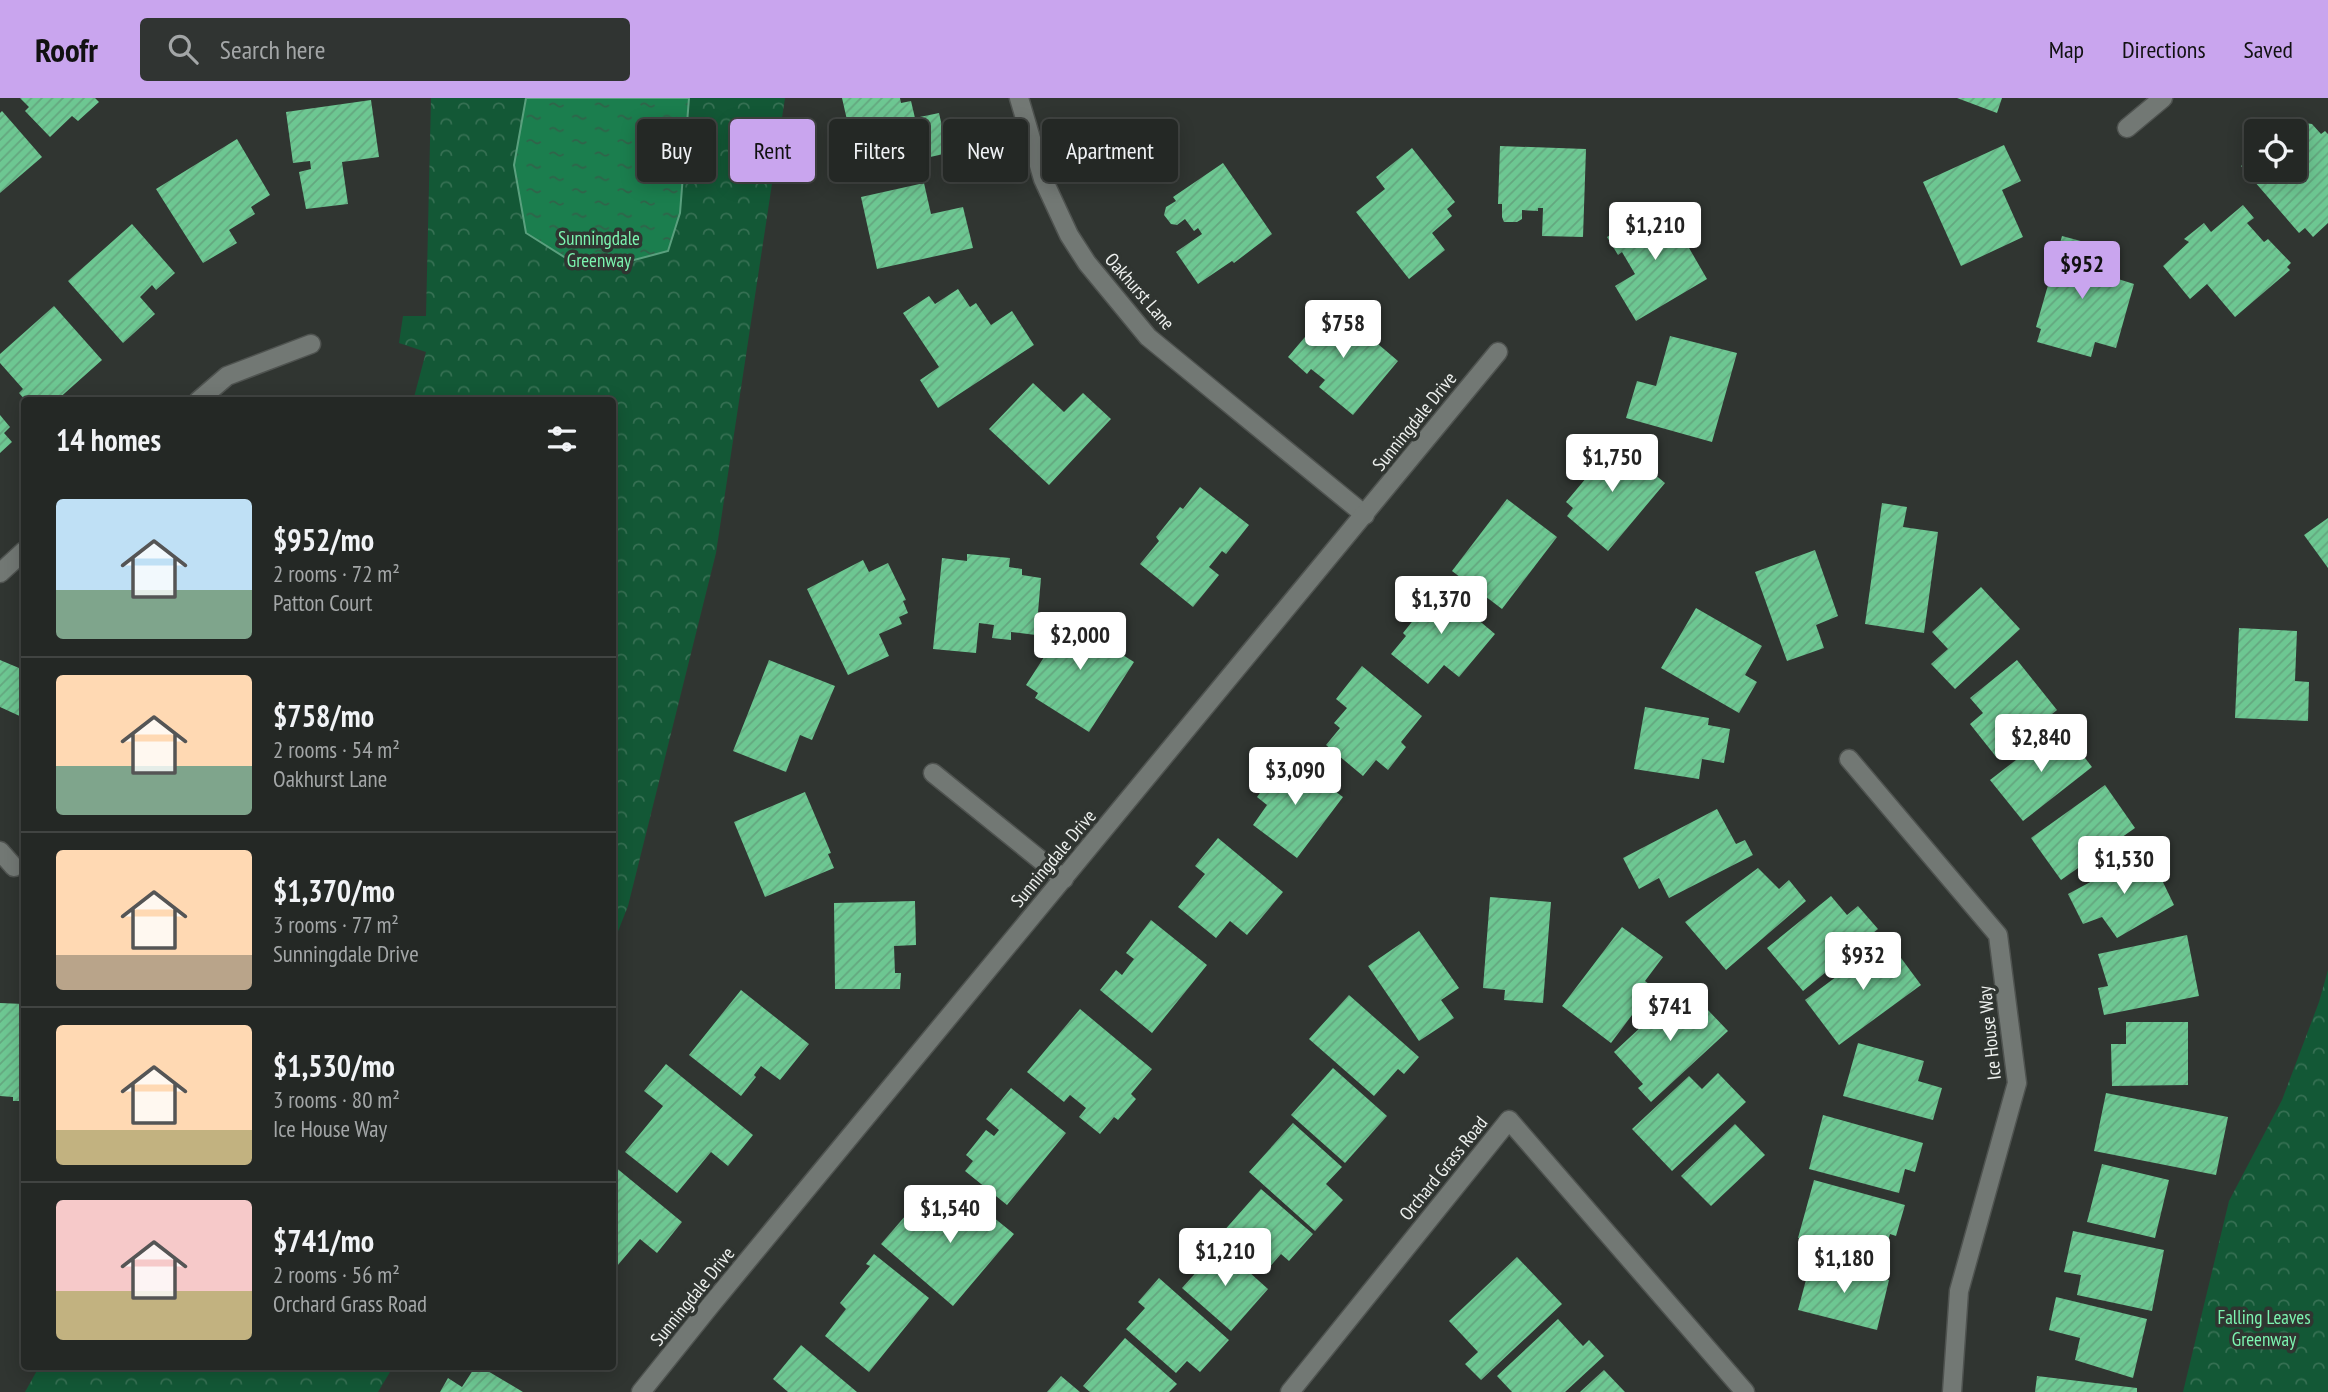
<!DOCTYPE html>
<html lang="en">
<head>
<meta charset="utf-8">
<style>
  :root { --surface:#242825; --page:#303432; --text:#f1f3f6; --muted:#a3a6a7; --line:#414442; --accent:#c9a5ee }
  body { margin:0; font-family:"PT Sans Narrow",sans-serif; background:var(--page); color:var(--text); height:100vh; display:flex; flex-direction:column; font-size:26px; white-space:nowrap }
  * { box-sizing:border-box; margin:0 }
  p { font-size:23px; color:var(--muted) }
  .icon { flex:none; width:38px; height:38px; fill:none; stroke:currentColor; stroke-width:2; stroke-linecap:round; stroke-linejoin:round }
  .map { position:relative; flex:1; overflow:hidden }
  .panel { position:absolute; left:21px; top:299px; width:595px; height:973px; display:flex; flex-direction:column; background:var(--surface); border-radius:7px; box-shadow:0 4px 18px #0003,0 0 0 2px var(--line) }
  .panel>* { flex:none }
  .guide { position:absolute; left:637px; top:21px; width:665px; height:63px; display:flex; gap:14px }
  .tools { position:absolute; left:2244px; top:21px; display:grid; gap:14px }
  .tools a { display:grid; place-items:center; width:63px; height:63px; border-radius:7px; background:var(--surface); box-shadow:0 4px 18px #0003,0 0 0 2px var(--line); font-size:35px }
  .price { position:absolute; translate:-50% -60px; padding:0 16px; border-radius:7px; background:#fff; color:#222; font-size:23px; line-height:46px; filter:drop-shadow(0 2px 4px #0008) }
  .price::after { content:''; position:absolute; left:50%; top:42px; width:21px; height:16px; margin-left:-10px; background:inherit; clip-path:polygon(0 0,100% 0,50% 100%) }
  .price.current { background:var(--accent); color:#111 }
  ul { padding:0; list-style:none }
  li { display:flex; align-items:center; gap:21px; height:175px; padding:0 35px }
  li+li { border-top:2px solid var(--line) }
  li span { display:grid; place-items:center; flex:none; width:196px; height:140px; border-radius:7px; color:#555 }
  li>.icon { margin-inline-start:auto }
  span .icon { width:84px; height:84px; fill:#fffc; stroke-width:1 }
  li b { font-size:30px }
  h2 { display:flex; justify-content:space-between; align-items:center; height:84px; padding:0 35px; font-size:30px }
  .tag { padding:0 24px; border-radius:7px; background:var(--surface); box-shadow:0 4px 18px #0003,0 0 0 2px var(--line); font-size:24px; line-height:63px }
  .tag.current { background:var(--accent); color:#111 }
  header { display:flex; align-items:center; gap:42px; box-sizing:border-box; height:98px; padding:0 35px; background:var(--accent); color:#111 }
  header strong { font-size:33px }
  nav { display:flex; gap:38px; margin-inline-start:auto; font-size:24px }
  .search { width:490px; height:63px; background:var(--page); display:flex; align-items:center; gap:18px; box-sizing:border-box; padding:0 24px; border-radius:7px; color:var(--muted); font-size:26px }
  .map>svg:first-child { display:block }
  .forest { fill:url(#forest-crowns) }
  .water { fill:url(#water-ripples); stroke:#5aa07e; stroke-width:2 }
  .building { fill:url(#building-hatch) }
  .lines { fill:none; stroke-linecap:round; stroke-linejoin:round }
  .minor-casing { stroke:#4f5350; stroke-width:21 }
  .minor { stroke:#727874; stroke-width:18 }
  .labels { text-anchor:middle; stroke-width:7; stroke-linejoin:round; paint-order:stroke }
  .park-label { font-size:19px; fill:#7cf4b0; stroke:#303531 }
  .street-label { font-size:19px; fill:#edf0ee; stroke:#303531 }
</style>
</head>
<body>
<header>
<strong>Roofr</strong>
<div class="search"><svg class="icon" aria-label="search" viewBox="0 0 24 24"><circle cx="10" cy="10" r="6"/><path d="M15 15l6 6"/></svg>Search here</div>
<nav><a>Map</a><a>Directions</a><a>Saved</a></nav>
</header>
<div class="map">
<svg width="2328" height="1294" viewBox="0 0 2328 1294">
  <defs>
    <pattern id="forest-crowns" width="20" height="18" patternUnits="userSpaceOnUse" patternTransform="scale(1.75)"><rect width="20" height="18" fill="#135836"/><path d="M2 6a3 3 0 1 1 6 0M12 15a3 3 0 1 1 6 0" fill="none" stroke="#367053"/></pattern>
    <pattern id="water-ripples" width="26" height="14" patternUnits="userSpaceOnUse" patternTransform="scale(1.75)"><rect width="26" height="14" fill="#1b7e4e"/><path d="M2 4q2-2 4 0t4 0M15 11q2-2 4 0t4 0" fill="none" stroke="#31634a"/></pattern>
    <pattern id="building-hatch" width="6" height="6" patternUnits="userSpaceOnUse" patternTransform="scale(1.75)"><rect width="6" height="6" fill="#6dc792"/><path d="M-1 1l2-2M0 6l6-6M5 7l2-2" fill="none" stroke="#64a77f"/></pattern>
  </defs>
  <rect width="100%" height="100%" fill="#303531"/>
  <g class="forest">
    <path d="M431,0H785L716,455L628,808L613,846L612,303H413L426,254L399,245L403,218H426Z"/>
    <path d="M2328,872V1294H2183L2229,1103L2282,1002L2319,904Z"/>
    <path d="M39,1269H393L378,1294H25Z"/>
  </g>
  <path class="water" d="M526,0H689L680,115L668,153L619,166L569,162L526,135L514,67Z"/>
  <g class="building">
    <path d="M20,0H95L99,4L78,23L72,18L50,39L25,13L29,9Z"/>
    <path d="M842,0H900L901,5L911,3L915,20L939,15L948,55L859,75Z"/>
    <path d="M1957,0H2002L1997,15Z"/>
    <path d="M371,2L379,59L342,64L348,106L306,111L299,74L311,71L310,63L293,65L286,14Z"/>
    <path d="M2,13L42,59L0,95V15Z"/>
    <path d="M2305,25L2312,26L2321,36L2325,33L2328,36V125L2313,139L2305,130L2299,135L2241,68L2256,56V72H2294V58L2305,50L2297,40L2296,33Z"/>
    <path d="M237,41L270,97L251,109L255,116L229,132L237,145L203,165L156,91Z"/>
    <path d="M2004,47L2021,83L2002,92L2023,139L1961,168L1923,84Z"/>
    <path d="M1500,48L1586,51L1583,139L1542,138L1543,110H1538V113L1522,112V121L1517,124H1504L1502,119V106H1498Z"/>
    <path d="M1412,50L1455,104L1447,111L1452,118L1432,135L1445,152L1409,181L1356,114L1385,91L1376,79Z"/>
    <path d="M1223,65L1272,136L1234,165L1232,163L1198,186L1176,154L1202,136L1198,130L1194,133L1185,121L1177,127L1171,126L1164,117L1166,109L1176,103L1173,99Z"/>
    <path d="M924,85L931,116L963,109L973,150L877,171L861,99Z"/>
    <path d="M1663,105L1707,181L1636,223L1615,188L1635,176L1622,154L1618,157L1607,139Z"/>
    <path d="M2243,107L2254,120L2247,125L2264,144L2268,141L2291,165L2287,169L2290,172L2235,219L2207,186L2190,201L2163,168L2189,144L2184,141L2204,125L2211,134Z"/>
    <path d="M132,126L175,175L156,192L152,187L140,199L155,216L123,245L68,183Z"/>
    <path d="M2062,138L2107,150L2099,175L2134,186L2116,250L2095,244L2091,259L2037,244L2041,231L2036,229Z"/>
    <path d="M958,191L970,209L976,205L991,227L1012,213L1034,247L938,310L920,282L939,269L903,215L929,198L935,206Z"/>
    <path d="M1332,207L1398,263L1353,317L1319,289L1325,282L1311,271L1307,276L1288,259Z"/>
    <path d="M54,208L102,262L56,303H26L19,295L23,291L0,265V256Z"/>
    <path d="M1670,238L1737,255L1712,344L1626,320L1637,283L1656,288Z"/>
    <path d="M1033,285L1064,314L1083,295L1111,321L1049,387L989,331Z"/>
    <path d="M0,317L10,329L4,335L12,344L0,355Z"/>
    <path d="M1610,339L1665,385L1608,453L1567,418L1573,410L1566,404L1592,373L1586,368Z"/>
    <path d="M1200,389L1249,427L1226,456L1222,453L1209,469L1219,477L1193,509L1140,466L1159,443L1156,439L1180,409L1183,411Z"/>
    <path d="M1507,401L1557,439L1502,511L1452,473Z"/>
    <path d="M1882,405L1907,409L1903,429L1938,434L1924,535L1865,526Z"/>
    <path d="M2328,420V470L2304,437Z"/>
    <path d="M1815,452L1838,518L1816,527L1824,550L1787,563L1755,474Z"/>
    <path d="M967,456L1010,460L1009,469L1022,471V477L1041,480L1036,537L1011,534V542L992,540L994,527L979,525L976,555L933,551L942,460L967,463Z"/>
    <path d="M863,462L869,474L888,465L906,502L903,503L908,515L899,519L902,526L879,536L889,558L848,577L807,491Z"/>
    <path d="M1432,483L1495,536L1459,579L1444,567L1428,586L1391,556L1406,538L1403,535L1415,520L1408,515Z"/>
    <path d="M1981,489L2020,531L1955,591L1931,566L1948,551L1932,534Z"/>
    <path d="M1696,510L1762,548L1745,577L1757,584L1739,615L1661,570Z"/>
    <path d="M1084,514L1113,532L1106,542L1109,544L1107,547L1134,564L1089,634L1035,600L1038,595L1026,587L1070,519L1077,524Z"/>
    <path d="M2239,530L2297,533L2295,583L2309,584L2308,623L2235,620Z"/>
    <path d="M24,558V620L0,609V562L19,570Z"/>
    <path d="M769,562L835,588L812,642L800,637L786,674L733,653Z"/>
    <path d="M2017,562L2057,612L1997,660L1970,626L1983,615L1970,600Z"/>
    <path d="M1362,568L1422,618L1401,644L1406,649L1388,672L1376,662L1363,678L1326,647L1340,630L1334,625L1347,610L1336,601Z"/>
    <path d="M1645,609L1709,620L1708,627L1730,631L1724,665L1702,661L1699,681L1634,671Z"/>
    <path d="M2060,628L2092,669L2023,723L1990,682Z"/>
    <path d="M1287,658L1343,699L1297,760L1253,727L1267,707L1257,699Z"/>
    <path d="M2105,687L2135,730L2061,782L2031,740Z"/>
    <path d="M805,694L831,755L828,756L834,770L765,799L734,724Z"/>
    <path d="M1717,711L1736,746L1745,742L1753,757L1669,800L1659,780L1639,791L1623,760Z"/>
    <path d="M1218,740L1283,794L1247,837L1230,823L1216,840L1178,809L1205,776L1195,768Z"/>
    <path d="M2148,753L2174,807L2117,840L2102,819L2083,826L2068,796Z"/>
    <path d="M1758,770L1779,791L1789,782L1806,803L1726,872L1685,824Z"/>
    <path d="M1831,798L1847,817L1858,808L1878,831L1803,893L1767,850Z"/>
    <path d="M1490,799L1551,804L1543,905L1504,902L1505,892L1483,890Z"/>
    <path d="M915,803L916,847L894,848L895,875H901L900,891H835L834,805Z"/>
    <path d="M1151,822L1207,867L1152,935L1100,892L1116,872L1122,877L1134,861L1126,855Z"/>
    <path d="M1622,829L1663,859L1645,883L1653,889L1611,945L1562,908Z"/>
    <path d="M1419,833L1459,890L1441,902L1454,920L1419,943L1368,868Z"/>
    <path d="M2187,837L2199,898L2104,917L2098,890L2108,888L2098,856Z"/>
    <path d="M1887,841L1921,887L1839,947L1805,902Z"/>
    <path d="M1685,888L1728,933L1651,1004L1638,990L1643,986L1614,954Z"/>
    <path d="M741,892L809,946L780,982L761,968L754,977L756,979L741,998L689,957Z"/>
    <path d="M1349,897L1419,959L1404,976L1398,971L1374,998L1309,941Z"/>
    <path d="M0,905L24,906V1003H13V999L0,998Z"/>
    <path d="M1080,911L1152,971L1131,996L1136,1001L1118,1022L1114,1019L1100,1036L1079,1019L1086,1010L1070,997L1064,1004L1027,974Z"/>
    <path d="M2126,924H2188V987L2112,988L2111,946H2126Z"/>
    <path d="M1858,945L1924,963L1918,983L1942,990L1933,1022L1843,998Z"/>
    <path d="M666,966L753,1037L728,1068L711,1054L677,1095L625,1054L663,1008L644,993Z"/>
    <path d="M1333,970L1387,1018L1345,1065L1291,1017Z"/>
    <path d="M1718,975L1746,1004L1672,1073L1632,1031L1689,978L1702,991Z"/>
    <path d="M1011,990L1066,1035L1007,1107L965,1073L973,1063L966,1057L986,1032L994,1038L999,1032L986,1021Z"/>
    <path d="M2106,995L2228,1019L2216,1077L2094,1053Z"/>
    <path d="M1823,1017L1923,1045L1915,1074L1905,1071L1899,1095L1809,1071Z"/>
    <path d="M1293,1025L1342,1069L1326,1086L1343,1102L1315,1133L1249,1074Z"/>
    <path d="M1735,1026L1765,1057L1711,1108L1681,1078Z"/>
    <path d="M2102,1066L2169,1082L2155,1140L2087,1124Z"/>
    <path d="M614,1068L682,1124L657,1155L640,1141L612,1174Z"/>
    <path d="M1814,1082L1905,1107L1896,1138L1890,1136L1882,1163L1798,1140Z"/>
    <path d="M956,1089L1014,1136L953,1208L881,1146L906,1117L922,1132Z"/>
    <path d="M1261,1091L1313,1136L1289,1163L1281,1156L1265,1174L1222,1135Z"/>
    <path d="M2073,1133L2164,1152L2152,1213L2077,1197L2081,1177L2064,1174Z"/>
    <path d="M1220,1148L1268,1191L1231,1233L1182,1190Z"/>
    <path d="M874,1156L929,1200L869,1274L825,1238L846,1211L840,1205L870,1168L866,1166Z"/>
    <path d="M1517,1159L1562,1206L1481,1282L1465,1266L1478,1254L1449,1223Z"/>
    <path d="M1811,1163L1889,1182L1877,1232L1798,1212Z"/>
    <path d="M1159,1180L1229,1242L1200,1274L1187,1263L1176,1275L1126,1231L1145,1210L1138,1204Z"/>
    <path d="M2056,1199L2147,1221L2133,1280L2075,1262L2080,1240L2049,1232Z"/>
    <path d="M1558,1221L1583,1248L1589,1242L1604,1258L1565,1294H1512L1497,1278Z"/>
    <path d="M1125,1240L1177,1286L1169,1294H1090L1083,1288Z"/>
    <path d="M801,1247L857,1294H788L773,1281Z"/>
    <path d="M475,1269H481L523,1294H440L448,1280L462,1289Z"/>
    <path d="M1604,1272L1625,1294H1580Z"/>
    <path d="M1061,1278L1080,1294H1047Z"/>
    <path d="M2037,1278L2137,1290V1294H2035Z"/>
  </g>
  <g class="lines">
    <defs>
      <g id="minor">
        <path d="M1019,0L1043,81L1069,137L1087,165L1148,239L1365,417"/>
        <path d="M2127,30L2163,0"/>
        <path d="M198,303L227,278L311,246"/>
        <path d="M0,475L24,453"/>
        <path d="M1849,661L1998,837L2017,985L1959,1193L1952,1294"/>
        <path d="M933,675L1064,781"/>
        <path d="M0,753L14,769"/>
        <path d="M641,1294L710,1208L1498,254"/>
        <path d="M1290,1294L1509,1022L1745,1294"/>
      </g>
    </defs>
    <use href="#minor" class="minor-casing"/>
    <use href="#minor" class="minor"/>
  </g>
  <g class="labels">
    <g class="park-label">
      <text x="599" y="147">Sunningdale<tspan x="599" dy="22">Greenway</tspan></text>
      <text x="2264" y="1226">Falling Leaves<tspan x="2264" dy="22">Greenway</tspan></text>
    </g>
    <g class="street-label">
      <text transform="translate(1140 193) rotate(49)" y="7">Oakhurst Lane</text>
      <text transform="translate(1414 323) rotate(-51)" y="7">Sunningdale Drive</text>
      <text transform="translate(1053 760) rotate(-50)" y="7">Sunningdale Drive</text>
      <text transform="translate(1989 935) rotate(-96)" y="7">Ice House Way</text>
      <text transform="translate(1443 1070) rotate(-51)" y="7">Orchard Grass Road</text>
      <text transform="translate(692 1198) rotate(-51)" y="7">Sunningdale Drive</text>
    </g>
  </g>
</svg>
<div class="tools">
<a><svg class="icon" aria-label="locate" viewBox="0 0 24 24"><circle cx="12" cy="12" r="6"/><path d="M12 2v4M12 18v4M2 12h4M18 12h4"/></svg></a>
</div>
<b class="price" style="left:1655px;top:164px">$1,210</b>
<b class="price current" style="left:2082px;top:203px">$952</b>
<b class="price" style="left:1343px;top:262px">$758</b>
<b class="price" style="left:1612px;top:396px">$1,750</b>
<b class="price" style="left:1441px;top:538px">$1,370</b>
<b class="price" style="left:1080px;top:574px">$2,000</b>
<b class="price" style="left:2041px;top:676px">$2,840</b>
<b class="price" style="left:1295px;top:709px">$3,090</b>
<b class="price" style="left:2124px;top:798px">$1,530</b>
<b class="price" style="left:1863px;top:894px">$932</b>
<b class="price" style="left:1670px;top:945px">$741</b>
<b class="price" style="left:950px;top:1147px">$1,540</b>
<b class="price" style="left:1225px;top:1190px">$1,210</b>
<b class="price" style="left:1844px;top:1197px">$1,180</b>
<div class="guide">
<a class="tag">Buy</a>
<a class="tag current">Rent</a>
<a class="tag">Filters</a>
<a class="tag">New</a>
<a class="tag">Apartment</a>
</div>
<section class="panel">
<h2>14 homes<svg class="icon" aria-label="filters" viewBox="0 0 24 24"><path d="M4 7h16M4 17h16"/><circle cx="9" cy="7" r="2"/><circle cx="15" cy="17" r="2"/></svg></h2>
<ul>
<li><span style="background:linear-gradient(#bfe0f5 65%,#7fa58c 0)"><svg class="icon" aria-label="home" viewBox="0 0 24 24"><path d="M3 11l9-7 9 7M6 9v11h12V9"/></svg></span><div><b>$952/mo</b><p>2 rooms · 72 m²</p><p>Patton Court</p></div></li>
<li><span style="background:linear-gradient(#ffd9b3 65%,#7fa58c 0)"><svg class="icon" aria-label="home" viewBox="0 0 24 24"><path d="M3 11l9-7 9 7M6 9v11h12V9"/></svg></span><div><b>$758/mo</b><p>2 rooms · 54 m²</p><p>Oakhurst Lane</p></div></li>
<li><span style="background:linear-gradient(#ffd9b3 75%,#b9a48a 0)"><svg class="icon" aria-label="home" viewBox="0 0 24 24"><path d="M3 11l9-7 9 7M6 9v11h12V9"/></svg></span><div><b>$1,370/mo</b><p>3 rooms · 77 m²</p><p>Sunningdale Drive</p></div></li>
<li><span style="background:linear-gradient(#ffd9b3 75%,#c2b280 0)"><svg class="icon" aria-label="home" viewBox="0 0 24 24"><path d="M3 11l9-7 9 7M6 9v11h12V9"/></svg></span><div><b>$1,530/mo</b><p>3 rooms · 80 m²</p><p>Ice House Way</p></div></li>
<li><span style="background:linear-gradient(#f6c9c9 65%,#c2b280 0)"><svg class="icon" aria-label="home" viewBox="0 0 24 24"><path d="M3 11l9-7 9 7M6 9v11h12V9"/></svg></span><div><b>$741/mo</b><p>2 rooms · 56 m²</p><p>Orchard Grass Road</p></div></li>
</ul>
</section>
</div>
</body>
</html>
